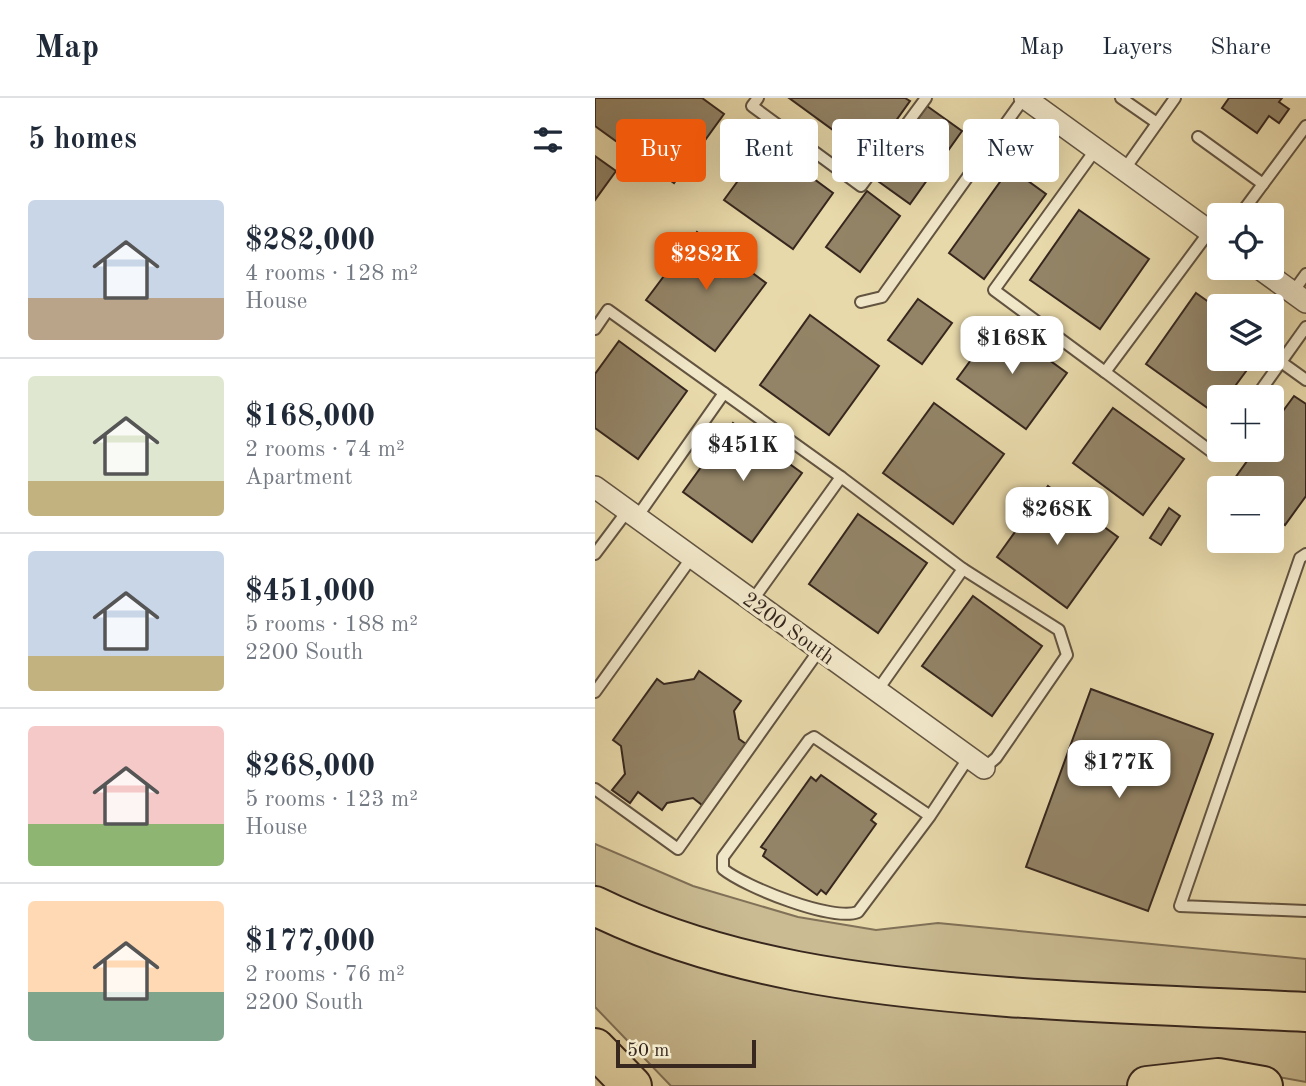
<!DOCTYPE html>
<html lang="en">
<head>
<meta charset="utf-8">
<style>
  :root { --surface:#fff; --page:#f2f2f3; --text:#1f2937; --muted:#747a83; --line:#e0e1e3; --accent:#ea580c }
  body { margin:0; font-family:"Old Standard TT",serif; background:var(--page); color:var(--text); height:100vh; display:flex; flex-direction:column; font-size:26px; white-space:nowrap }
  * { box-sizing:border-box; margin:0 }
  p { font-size:23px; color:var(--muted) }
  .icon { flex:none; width:38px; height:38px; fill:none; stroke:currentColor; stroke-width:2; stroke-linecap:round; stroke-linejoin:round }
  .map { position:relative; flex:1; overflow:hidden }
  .drawer { display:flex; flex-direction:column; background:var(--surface); width:595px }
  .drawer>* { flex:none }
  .banner { position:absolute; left:21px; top:21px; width:584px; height:63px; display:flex; gap:14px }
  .tools { position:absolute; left:612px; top:105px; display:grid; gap:14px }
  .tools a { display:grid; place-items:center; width:77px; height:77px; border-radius:7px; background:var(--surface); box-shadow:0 7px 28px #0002; font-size:35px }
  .scale { position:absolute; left:21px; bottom:18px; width:140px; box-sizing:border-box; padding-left:7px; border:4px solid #37271e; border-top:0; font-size:19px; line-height:24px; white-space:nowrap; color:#37271e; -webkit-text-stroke:5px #f0e6c8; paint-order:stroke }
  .price { position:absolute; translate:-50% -60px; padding:0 16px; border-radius:14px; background:#fff; color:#222; font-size:23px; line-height:46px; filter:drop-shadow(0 2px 4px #0008) }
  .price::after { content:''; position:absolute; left:50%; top:42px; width:21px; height:16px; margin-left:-10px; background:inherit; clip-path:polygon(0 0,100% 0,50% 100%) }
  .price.current { background:var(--accent); color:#fff }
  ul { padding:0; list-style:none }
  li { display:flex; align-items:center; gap:21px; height:175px; padding:0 28px }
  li+li { border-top:2px solid var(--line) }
  li span { display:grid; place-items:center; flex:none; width:196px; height:140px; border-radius:7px; color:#555 }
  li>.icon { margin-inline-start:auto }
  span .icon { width:84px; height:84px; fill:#fffc; stroke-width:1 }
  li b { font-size:30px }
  h2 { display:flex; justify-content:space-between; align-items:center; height:84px; padding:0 28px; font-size:30px }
  .tag { padding:0 24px; border-radius:7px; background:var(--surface); box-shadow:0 7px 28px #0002; font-size:24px; line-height:63px }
  .tag.current { background:var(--accent); color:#fff }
  header { display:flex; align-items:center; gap:42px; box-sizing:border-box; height:98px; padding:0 35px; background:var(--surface); border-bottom:2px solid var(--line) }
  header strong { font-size:33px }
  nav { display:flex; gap:38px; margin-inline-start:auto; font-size:24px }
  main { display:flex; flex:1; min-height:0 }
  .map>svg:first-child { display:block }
  .green { fill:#cabb92; stroke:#807158; stroke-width:2 }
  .building { fill:#938467; stroke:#37271e; stroke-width:2 }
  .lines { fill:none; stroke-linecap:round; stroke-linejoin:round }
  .lane-casing { stroke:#635441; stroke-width:14 }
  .street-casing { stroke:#635441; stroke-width:24 }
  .highway-casing { stroke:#37271e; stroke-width:42 }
  .lane { stroke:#f0e6c8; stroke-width:10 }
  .street { stroke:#f0e6c8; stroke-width:21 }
  .highway { stroke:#e8d9aa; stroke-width:38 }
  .labels { text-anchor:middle; stroke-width:7; stroke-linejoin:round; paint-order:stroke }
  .street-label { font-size:21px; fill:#37271e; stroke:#f0e6c8 }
</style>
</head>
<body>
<header>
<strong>Map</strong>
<nav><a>Map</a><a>Layers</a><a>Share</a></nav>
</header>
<main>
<section class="drawer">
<h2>5 homes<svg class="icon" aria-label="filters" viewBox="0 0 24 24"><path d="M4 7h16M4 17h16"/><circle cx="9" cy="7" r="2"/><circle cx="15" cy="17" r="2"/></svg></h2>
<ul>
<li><span style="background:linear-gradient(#c9d6e8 70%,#b9a48a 0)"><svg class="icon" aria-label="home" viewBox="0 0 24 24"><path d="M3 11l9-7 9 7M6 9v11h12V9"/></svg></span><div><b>$282,000</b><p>4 rooms · 128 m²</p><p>House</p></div></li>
<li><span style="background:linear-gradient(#dfe7d0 75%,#c2b280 0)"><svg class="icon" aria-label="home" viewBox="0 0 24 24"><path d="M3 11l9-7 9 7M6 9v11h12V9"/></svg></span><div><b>$168,000</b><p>2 rooms · 74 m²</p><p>Apartment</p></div></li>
<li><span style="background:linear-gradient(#c9d6e8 75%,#c2b280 0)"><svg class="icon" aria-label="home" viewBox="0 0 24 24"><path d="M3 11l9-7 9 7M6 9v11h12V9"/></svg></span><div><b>$451,000</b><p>5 rooms · 188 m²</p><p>2200 South</p></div></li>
<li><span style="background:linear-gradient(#f6c9c9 70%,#8fb573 0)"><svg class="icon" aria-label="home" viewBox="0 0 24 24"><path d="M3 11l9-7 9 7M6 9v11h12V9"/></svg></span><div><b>$268,000</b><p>5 rooms · 123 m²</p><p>House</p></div></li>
<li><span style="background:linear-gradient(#ffd9b3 65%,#7fa58c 0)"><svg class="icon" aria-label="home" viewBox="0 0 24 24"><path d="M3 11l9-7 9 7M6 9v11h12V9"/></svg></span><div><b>$177,000</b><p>2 rooms · 76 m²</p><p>2200 South</p></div></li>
</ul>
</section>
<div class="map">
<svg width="711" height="988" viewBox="0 0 711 988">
  <rect width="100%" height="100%" fill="#e8d9aa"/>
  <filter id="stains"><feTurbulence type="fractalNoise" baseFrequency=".00286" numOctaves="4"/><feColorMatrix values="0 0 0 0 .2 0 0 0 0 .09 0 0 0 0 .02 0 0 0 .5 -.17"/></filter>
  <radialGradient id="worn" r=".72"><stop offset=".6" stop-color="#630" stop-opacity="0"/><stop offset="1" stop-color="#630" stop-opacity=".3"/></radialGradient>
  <g class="green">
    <path d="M0,746L98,788L203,819L281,832L343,825L711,861V907L219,867L0,794Z"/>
    <path d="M0,821L88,854L711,928V984L678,978L557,983L533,988H76L0,909Z"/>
  </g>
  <g class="building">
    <path d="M0,0H107L129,16L79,85L0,28Z"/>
    <path d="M194,0H310L315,3L275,59Z"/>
    <path d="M634,0H687L684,4L694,11L684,25L674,18L662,35L627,10Z"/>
    <path d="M332,8L367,33L315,106L280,81Z"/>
    <path d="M155,34L238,95L198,151L129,102L158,62L143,51Z"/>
    <path d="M0,58L21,73L0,102Z"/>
    <path d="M415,70L451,96L389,181L354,155Z"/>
    <path d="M272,93L305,118L265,174L231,149Z"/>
    <path d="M484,112L554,161L505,231L435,182Z"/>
    <path d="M102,134L171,185L120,253L51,202Z"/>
    <path d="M601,195L625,212V261H660L632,299H625V310L621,316L551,266Z"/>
    <path d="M323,201L357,225L327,266L293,242Z"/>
    <path d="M215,217L284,268L234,337L165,287Z"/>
    <path d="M403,225L472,275L431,331L362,281Z"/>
    <path d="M24,243L92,293L43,361L0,330V276Z"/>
    <path d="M699,298L711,306V398L690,427L677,418V390H640L635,387L660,352H677V328Z"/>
    <path d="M339,305L409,356L358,426L288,375Z"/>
    <path d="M518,310L589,361L548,417L478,365Z"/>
    <path d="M138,325L207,375L157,444L88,394Z"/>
    <path d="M453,388L523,439L472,510L402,459Z"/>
    <path d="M574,410L585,418L566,447L555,440Z"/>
    <path d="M263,416L332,465L283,535L214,486Z"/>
    <path d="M378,498L447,548L397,618L327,568Z"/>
    <path d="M104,573L146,603L139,613L144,641L151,646L107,707L98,700L72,705L67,712L43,694L35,705L17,692L30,676L26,648L18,642L62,581L69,586L99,581Z"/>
    <path d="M496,591L618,636L553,813L431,769Z"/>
    <path d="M226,677L281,716L276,722L281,726L231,796L226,792L222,797L168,758L171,752L166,749L216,679L221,683Z"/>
  </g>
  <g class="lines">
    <defs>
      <g id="lane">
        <path d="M163,0L157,8L266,88L331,0"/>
        <path d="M526,0L562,25"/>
        <path d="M603,39L668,86"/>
        <path d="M501,51L399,192L510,274"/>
        <path d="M529,72L580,0"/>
        <path d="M645,117L711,28"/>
        <path d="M614,134L510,274L621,357L625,351"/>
        <path d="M698,194L711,176"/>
        <path d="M266,204L287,199L429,0"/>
        <path d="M0,231L13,212L129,295L42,419"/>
        <path d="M686,264L711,282"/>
        <path d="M129,295L246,379"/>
        <path d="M661,299L711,229"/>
        <path d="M0,456L33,412"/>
        <path d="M711,456L705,460L585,808L711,813"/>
        <path d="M368,471L464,532L472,557L401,660L389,670"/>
        <path d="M157,503L246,379L368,471L282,593"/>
        <path d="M0,594L97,459"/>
        <path d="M0,691L83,751L225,551"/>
        <path d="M335,718L219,639L214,642L128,759V771C150,789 238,824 263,814L335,718L374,659"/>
      </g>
      <g id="street">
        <path d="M430,0L625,141"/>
        <path d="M664,170L711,204"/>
        <path d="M0,389L389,670"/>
      </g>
      <g id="highway">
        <path d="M0,808C129,871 272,888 413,899C512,906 612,909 711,914"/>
        <path d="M0,950L37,988"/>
        <path d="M552,988L623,980L668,988"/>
      </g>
    </defs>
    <use href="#lane" class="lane-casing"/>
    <use href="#street" class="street-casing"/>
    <use href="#highway" class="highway-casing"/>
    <use href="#lane" class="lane"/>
    <use href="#street" class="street"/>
    <use href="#highway" class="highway"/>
  </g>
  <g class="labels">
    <g class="street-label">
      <text transform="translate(194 530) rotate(36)" y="7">2200 South</text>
    </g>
  </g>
  <rect width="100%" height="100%" filter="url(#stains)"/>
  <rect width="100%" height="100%" fill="url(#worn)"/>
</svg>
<div class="tools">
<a><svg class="icon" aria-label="locate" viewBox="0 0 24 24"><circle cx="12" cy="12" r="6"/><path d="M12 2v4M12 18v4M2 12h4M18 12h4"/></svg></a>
<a><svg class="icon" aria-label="layers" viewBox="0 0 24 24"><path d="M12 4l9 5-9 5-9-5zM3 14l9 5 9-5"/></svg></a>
<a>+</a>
<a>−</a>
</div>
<div class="scale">50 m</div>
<b class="price current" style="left:111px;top:194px">$282K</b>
<b class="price" style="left:417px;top:278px">$168K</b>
<b class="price" style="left:148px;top:385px">$451K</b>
<b class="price" style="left:462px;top:449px">$268K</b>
<b class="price" style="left:524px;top:702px">$177K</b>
<div class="banner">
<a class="tag current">Buy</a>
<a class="tag">Rent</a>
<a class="tag">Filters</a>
<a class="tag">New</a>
</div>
</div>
</main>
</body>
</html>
